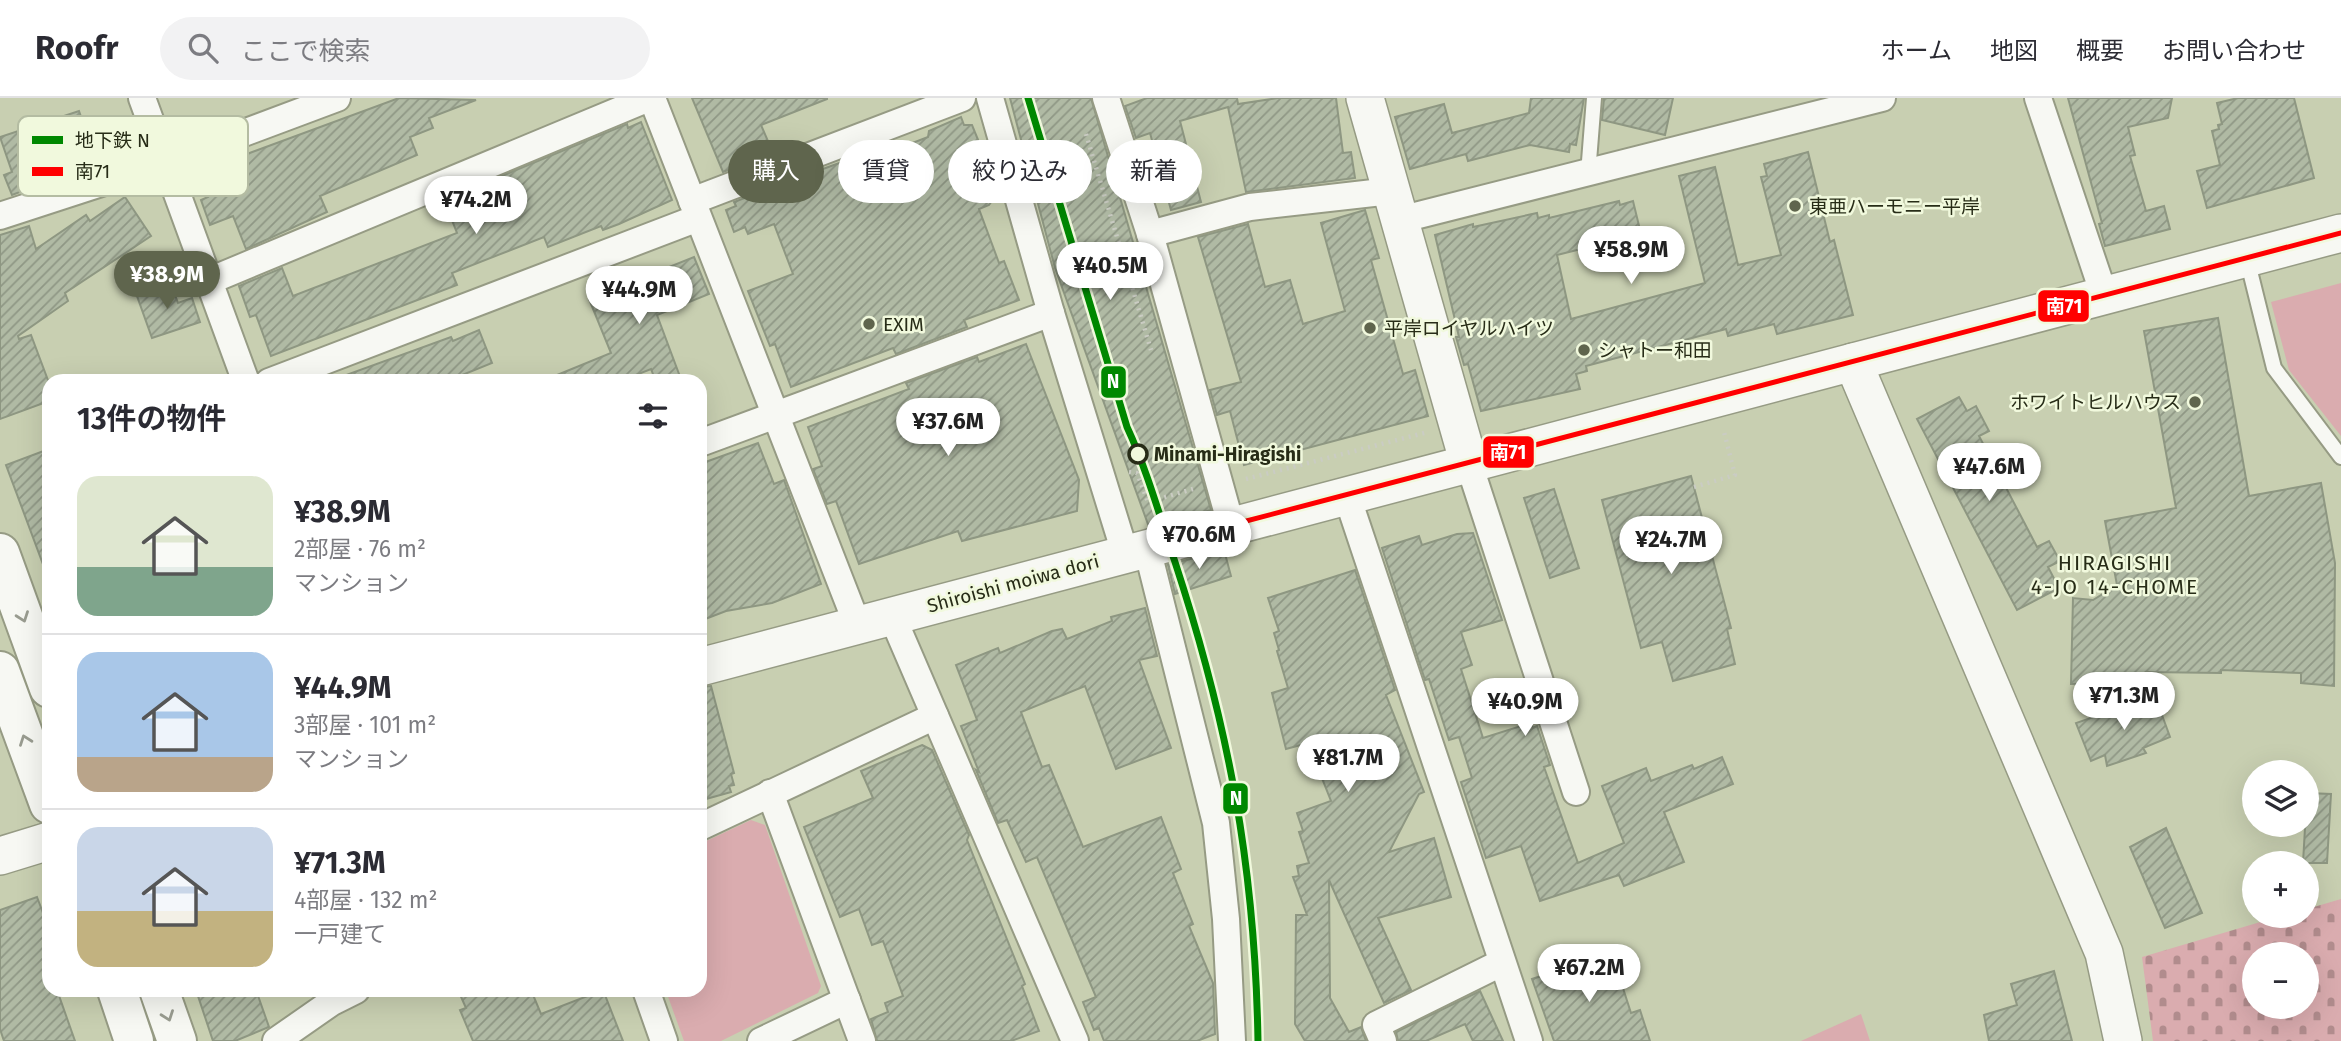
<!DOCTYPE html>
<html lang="ja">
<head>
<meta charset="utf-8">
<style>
  :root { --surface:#fff; --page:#f2f2f3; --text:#2b2b33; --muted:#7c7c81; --line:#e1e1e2; --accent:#5f654d }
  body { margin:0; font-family:"Fira Sans","Noto Sans JP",sans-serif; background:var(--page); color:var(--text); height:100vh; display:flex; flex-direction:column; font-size:26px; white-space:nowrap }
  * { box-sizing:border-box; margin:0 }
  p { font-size:23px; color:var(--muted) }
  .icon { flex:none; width:38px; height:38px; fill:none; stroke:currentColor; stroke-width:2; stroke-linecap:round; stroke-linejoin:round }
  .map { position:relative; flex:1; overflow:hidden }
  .side { position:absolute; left:42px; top:276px; width:665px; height:623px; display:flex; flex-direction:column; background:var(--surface); border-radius:21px; box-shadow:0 7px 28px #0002 }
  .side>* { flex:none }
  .guide { position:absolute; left:728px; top:42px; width:665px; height:63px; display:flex; gap:14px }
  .fabs { position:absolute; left:2242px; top:662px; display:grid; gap:14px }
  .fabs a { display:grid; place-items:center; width:77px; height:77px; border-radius:50%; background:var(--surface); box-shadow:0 7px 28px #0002; font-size:35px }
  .price { position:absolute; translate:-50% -60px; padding:0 16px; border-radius:24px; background:#fff; color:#222; font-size:23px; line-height:46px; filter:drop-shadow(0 2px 4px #0008) }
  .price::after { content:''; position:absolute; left:50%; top:42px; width:21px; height:16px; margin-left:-10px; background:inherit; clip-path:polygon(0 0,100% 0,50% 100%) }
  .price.selected { background:var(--accent); color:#fff }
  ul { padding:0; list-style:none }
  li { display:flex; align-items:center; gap:21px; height:175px; padding:0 35px }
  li+li { border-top:2px solid var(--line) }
  li span { display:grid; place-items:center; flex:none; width:196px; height:140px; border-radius:21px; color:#555 }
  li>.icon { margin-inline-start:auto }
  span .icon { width:84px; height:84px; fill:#fffc; stroke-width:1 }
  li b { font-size:30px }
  h2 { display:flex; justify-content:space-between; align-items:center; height:84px; padding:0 35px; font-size:30px }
  .tag { padding:0 24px; border-radius:32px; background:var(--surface); box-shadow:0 7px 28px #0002; font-size:24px; line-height:63px }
  .tag.selected { background:var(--accent); color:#fff }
  header { display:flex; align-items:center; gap:42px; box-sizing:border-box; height:98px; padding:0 35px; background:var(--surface); border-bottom:2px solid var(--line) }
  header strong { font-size:33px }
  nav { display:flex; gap:38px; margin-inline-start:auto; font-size:24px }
  .search { width:490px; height:63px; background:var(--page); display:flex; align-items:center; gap:18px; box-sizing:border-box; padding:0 24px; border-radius:38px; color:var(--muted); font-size:26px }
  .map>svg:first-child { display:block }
  .green { fill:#daacaf }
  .cemetery { fill:url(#cemetery-stones); fill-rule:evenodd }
  .building { fill:url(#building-hatch); stroke:#8e9782; stroke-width:2 }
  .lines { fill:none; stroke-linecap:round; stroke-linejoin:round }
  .lane-casing { stroke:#969b84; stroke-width:18 }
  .street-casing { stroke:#969b84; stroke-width:30 }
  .secondary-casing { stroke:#969b84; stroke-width:40 }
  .highway-casing { stroke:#969b84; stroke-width:42 }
  .path { stroke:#caccc3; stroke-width:4.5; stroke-dasharray:2 5; stroke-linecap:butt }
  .lane { stroke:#f7f8f3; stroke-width:14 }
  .street { stroke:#f7f8f3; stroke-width:26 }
  .secondary { stroke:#f7f8f3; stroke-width:37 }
  .highway { stroke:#f7f8f3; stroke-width:38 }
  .bus-1-casing { stroke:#f1f9dd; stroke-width:10 }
  .bus-1 { stroke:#f00; stroke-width:5 }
  .metro-1-casing { stroke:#f1f9dd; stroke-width:12 }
  .metro-1 { stroke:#080; stroke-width:7 }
  .oneway { stroke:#999c90 }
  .poi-dot { fill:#5f654d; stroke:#f1f9dd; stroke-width:2.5 }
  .stop-dot { fill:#f1f9dd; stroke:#272c17; stroke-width:3.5 }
  .labels { text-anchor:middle; stroke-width:5; stroke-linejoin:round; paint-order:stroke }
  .poi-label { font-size:19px; fill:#272c17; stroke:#f1f9dd; text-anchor:start }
  .stop-label { font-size:19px; font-weight:bold; fill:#272c17; stroke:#f1f9dd; text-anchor:start }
  .street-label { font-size:19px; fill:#272c17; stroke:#f1f9dd }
  .neighbourhood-label { font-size:21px; letter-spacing:2px; fill:#272c17; stroke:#f1f9dd }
  .key { fill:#f1f9dd; stroke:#b4bca2; stroke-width:2 }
  .key-label { font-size:19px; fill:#272c17 }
  .line-badge { stroke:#f1f9dd; stroke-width:2.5 }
  .badge-label { font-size:19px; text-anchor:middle; font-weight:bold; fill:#fff }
</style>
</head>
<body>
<header>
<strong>Roofr</strong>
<div class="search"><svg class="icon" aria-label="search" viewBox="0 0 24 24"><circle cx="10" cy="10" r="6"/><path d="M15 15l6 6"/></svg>ここで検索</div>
<nav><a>ホーム</a><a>地図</a><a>概要</a><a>お問い合わせ</a></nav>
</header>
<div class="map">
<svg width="2341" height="943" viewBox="0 0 2341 943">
  <defs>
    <pattern id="cemetery-stones" width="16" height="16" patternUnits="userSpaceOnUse" patternTransform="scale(1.75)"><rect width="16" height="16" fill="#daacaf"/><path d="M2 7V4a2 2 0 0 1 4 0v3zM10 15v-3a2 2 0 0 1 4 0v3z" fill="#b18c8d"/></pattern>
    <pattern id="building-hatch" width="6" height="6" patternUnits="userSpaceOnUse" patternTransform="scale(1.75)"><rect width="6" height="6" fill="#b0baa4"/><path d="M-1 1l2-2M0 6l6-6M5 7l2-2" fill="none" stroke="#8f9785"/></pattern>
  </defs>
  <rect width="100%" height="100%" fill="#c8cfb1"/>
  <g class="green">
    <path d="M2341,185V338L2289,272L2271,204Z"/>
    <path d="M751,722L765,727L821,888L818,895L721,943H684L666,893L700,892V746Z"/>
    <path d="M1861,916L1870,943H1801Z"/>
  </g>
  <path class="cemetery" d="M2341,801V943H2153L2142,859L2284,817H2306L2307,811ZM2254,856H2306V908H2254Z"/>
  <g class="building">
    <path d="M399,0L476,2L429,20L433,30L410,39L417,57L320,98L327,114L246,151L233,118L210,127L201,102L208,99L198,74Z"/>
    <path d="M692,0H827V1L761,27L773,55L723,74Z"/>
    <path d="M1010,0H1091L1211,412L1149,429L1055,170Z"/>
    <path d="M1147,0H1237L1238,6L1278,0H1336L1343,55L1351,54L1355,80L1246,94L1228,9L1180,23L1201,104L1171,112L1150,35L1136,40L1125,8Z"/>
    <path d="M1531,0H1584L1576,47L1570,46L1569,54L1530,47L1468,63L1466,56L1410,71L1395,19L1444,6L1452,35L1529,15Z"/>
    <path d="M1604,0H1673L1665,37L1602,22Z"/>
    <path d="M2068,0H2172L2168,20L2128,29L2135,57L2130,58L2146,113L2164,108L2170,131L2105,148L2099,126L2102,125Z"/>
    <path d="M2238,0H2294L2314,80L2207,110L2197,73L2220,67L2212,33L2219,31L2218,27L2222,26L2217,5Z"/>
    <path d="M79,13L93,53L44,71L49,83L12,97L4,77L12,74L0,39Z"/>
    <path d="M961,19L964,27H972L999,93L989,107L979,111L999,165L1004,163L1019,202L964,222L967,229L896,256L893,250L791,289L775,246L770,248L748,193L793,176L774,126L748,136L745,129L734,134L726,112L736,108L734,104L784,85L845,63L850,69L897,51L928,39L929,33Z"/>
    <path d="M641,24L672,102L619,126L603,132L601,128L548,149L544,139L452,175L457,187L271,258L256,217L250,219L239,188L282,170L293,198L457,135L444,102L627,26L628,30Z"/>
    <path d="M1808,54L1830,144L1834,142L1853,217L1777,236L1774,226L1728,238L1726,231L1586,268L1587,273L1576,276L1580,291L1481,313L1468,266L1464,267L1456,239H1459L1435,137L1473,126V129L1537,115L1538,120L1549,117V120L1619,103L1620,107L1633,103L1641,136L1557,157L1571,221L1705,185L1679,78L1715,69L1738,167L1781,157L1761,79L1767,78L1764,66Z"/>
    <path d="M125,99L151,138L65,195L68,203L18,238L19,241L31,237L49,285V303L0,321V137L29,128L36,151L86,117L90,123Z"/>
    <path d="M1365,112L1379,160L1371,162L1403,276L1415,272L1428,318L1244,367L1230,313L1217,317L1210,292L1241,284L1198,139L1248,126L1265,189L1290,182L1303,226L1345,213L1321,125Z"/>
    <path d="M694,159L709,196L657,217L682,284H656L651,271L618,284H540L611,255L589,201Z"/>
    <path d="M171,186L178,205L192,200L200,224L152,240L137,198Z"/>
    <path d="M2218,220L2249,398L2321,385L2335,465L2334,588L2301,585V575L2221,572V575L2146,574L2149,583L2071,586L2073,500L2093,502L2117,487L2105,423L2176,410L2144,233Z"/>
    <path d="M479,232L492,265L445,284H336L335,281L451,239L453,243Z"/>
    <path d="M1026,246L1079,382L1077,413L962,443L958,433L859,466L836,403L827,406L813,371L822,368L808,329L909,291L906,285L977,259L979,264Z"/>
    <path d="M1959,299L1967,313L1976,308L1989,333L1979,338L2037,449L2049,443L2060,463L2048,469L2059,490L2017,512L1917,321Z"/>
    <path d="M758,345L774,386L784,382L821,486L772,505L726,513L700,523V366Z"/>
    <path d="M49,351V477H47L6,367Z"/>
    <path d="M1691,378L1731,530L1727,531L1735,566L1673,583L1662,544L1641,550L1602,402Z"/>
    <path d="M1554,391L1579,470L1550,480L1524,400Z"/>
    <path d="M1473,435L1502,522L1461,534L1472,567L1461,571L1483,640L1531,625L1533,630L1537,628L1550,667L1544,669L1578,765L1624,745L1602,688L1646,670L1651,683L1692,667L1694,671L1722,659L1733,686L1664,714L1684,764L1624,788L1619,777L1540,803L1521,748L1486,760L1461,684L1472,680L1459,639L1449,642L1429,581L1425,582L1382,450L1419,438L1422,447L1457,436Z"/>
    <path d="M1224,452L1231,478L1175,496L1168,467Z"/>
    <path d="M1355,472L1395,592L1386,597L1424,694L1419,696L1389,754L1434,740L1451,799L1378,820L1411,892L1384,905L1329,782L1330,900L1349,934L1361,929L1366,943H1305L1295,926L1296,817H1307L1293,779L1299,778L1297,768L1309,765L1299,734L1303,733L1297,715L1331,703L1308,645L1286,651L1272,595L1288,590L1277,553L1279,552L1274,535L1279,533L1268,500Z"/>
    <path d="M1145,510L1157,558L1139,562L1171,650L1116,671L1085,588L1021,614L1042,669L1049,667L1083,749L1161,719L1181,771L1173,775L1193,826L1189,828L1213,885L1215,936L1197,943H1104L1099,930L1094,932L1083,904L1096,899L1037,759L1026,764L1007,722L998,725L976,672L979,674L961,628L977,622L956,567L998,550L1000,555L1052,533L1062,531L1067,541L1112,523L1111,519Z"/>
    <path d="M711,588L734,675L731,676L734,687L729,688L731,694L706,701L704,695L700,696V589Z"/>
    <path d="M2155,598L2170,639L2143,650L2146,655L2107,668L2105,657L2091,663L2076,625Z"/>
    <path d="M922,647L932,652L969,737L967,742L1025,886L1022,888L1039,933L1011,943H877L871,921L888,914L885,905L903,898L883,843L872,847L859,811L840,819L804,729L873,700L861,673Z"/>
    <path d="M2307,695L2331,696L2327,765H2303Z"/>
    <path d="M2166,730L2202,815L2165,830L2130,749Z"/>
    <path d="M37,799L49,831V892H57L75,943H4L0,931V812Z"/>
    <path d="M1612,856L1631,915L1640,912L1650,943H1554L1532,881Z"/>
    <path d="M2054,873L2072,943H1989L1984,917L2017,907L2011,886Z"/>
    <path d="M196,892H256L269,929L235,943H213Z"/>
    <path d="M458,892H531L541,916L603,892L623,943H473L460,912L466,910Z"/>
    <path d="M1480,893L1503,943H1473L1465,926L1426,943H1398L1396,934Z"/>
  </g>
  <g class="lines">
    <defs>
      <g id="lane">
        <path d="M1588,76L1594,0"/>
        <path d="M2247,161L2274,270L2341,359"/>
      </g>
      <g id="street">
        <path d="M142,0L246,284"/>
        <path d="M652,0L857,526"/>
        <path d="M990,0L1051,215L1125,455"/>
        <path d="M1106,0L1150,136L1231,427"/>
        <path d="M2038,0L2104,197"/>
        <path d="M692,103L962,0"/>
        <path d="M0,118L166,64L337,0"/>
        <path d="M1399,122L1882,0"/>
        <path d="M1150,136L1250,109L1391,93"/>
        <path d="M209,183L649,0"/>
        <path d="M269,284L698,120"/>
        <path d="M700,345L1051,215"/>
        <path d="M1469,366L1576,694"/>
        <path d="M1347,398L1529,943"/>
        <path d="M1147,450L1216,725L1226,821L1232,943"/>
        <path d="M892,518L1075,943"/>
        <path d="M770,695L862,943"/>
        <path d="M700,729L935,618"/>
        <path d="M646,892L664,943"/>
        <path d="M276,943L332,904L356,892"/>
        <path d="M761,943L847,902"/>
        <path d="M1383,943L1376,927L1501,865"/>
      </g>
      <g id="secondary">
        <path d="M1365,0L1469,366"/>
        <path d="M1853,264L2104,855L2123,943"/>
        <path d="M700,569L2341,135"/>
        <path d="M0,758L49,743"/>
      </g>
      <g id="highway">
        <path d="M0,455L49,590"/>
        <path d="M0,573L49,706"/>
        <path d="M117,892L134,943"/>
        <path d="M159,892L177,943"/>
      </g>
    </defs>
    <use href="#lane" class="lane-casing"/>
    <use href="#street" class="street-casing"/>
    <use href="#secondary" class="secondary-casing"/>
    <use href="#highway" class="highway-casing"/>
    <g class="path">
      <path d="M1086,36L1151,252"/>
      <path d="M1129,374L1137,375L1148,404L1193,391"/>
      <path d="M1246,381L1428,334"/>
      <path d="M1694,389L1735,377L1724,334"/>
    </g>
    <use href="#lane" class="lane"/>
    <use href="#street" class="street"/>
    <use href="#secondary" class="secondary"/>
    <use href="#highway" class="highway"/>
    <defs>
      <path id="bus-1" d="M1231,427L2341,135"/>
    </defs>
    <use href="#bus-1" class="bus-1-casing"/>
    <use href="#bus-1" class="bus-1"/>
    <defs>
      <path id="metro-1" d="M1028,0L1127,329C1147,372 1160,419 1175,464C1229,629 1255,769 1258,943"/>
    </defs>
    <use href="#metro-1" class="metro-1-casing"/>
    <use href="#metro-1" class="metro-1"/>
  </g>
  <defs><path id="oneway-chevron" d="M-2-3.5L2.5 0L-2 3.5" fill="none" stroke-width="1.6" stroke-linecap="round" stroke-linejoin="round" transform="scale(1.75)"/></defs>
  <g class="oneway">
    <use href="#oneway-chevron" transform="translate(23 519) rotate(70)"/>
    <use href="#oneway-chevron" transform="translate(25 642) rotate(-110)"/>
    <use href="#oneway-chevron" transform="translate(168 918) rotate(70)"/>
  </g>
  <g class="poi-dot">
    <circle cx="1795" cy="108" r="7"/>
    <circle cx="869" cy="226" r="7"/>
    <circle cx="1370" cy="230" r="7"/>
    <circle cx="1584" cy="252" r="7"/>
    <circle cx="2195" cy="304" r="7"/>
  </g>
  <circle class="stop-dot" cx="1138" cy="356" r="9"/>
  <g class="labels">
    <g class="poi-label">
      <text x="1809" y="115">東亜ハーモニー平岸</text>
      <text x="883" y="233">EXIM</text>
      <text x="1384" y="237">平岸ロイヤルハイツ</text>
      <text x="1598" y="259">シャトー和田</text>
      <text x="2181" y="311" text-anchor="end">ホワイトヒルハウス</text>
    </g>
    <g class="stop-label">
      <text x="1154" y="363">Minami-Hiragishi</text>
    </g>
    <g class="street-label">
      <text transform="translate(1013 485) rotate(-15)" y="7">Shiroishi moiwa dori</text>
    </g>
    <g class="neighbourhood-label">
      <text x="2115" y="472">HIRAGISHI<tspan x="2115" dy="24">4-JO 14-CHOME</tspan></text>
    </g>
  </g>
  <rect x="18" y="18" width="230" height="80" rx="10" class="key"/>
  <rect x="32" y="38" width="31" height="8" fill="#080"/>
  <rect x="32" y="69" width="31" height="9" fill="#f00"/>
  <g class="key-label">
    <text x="75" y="49">地下鉄 N</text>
    <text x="75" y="80">南71</text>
  </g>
  <g class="line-badge">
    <rect x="2037" y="191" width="53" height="34" rx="7" fill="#f00"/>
    <rect x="1100" y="267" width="27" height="34" rx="7" fill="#080"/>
    <rect x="1482" y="337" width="53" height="34" rx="7" fill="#f00"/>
    <rect x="1222" y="684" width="27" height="33" rx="7" fill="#080"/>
  </g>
  <g class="badge-label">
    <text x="2064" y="215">南71</text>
    <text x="1113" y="290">N</text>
    <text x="1508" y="361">南71</text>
    <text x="1236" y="707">N</text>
  </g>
</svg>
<div class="fabs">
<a><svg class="icon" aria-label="layers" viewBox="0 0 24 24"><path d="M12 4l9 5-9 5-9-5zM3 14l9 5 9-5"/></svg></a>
<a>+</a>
<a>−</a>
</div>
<b class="price" style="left:476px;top:138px">¥74.2M</b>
<b class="price" style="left:1631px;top:188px">¥58.9M</b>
<b class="price" style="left:1110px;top:204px">¥40.5M</b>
<b class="price selected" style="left:167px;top:213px">¥38.9M</b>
<b class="price" style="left:639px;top:228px">¥44.9M</b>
<b class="price" style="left:948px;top:360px">¥37.6M</b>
<b class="price" style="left:1989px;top:405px">¥47.6M</b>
<b class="price" style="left:1199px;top:473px">¥70.6M</b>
<b class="price" style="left:1671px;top:478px">¥24.7M</b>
<b class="price" style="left:2124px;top:634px">¥71.3M</b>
<b class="price" style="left:1525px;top:640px">¥40.9M</b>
<b class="price" style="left:1348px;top:696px">¥81.7M</b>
<b class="price" style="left:1589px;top:906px">¥67.2M</b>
<div class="guide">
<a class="tag selected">購入</a>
<a class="tag">賃貸</a>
<a class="tag">絞り込み</a>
<a class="tag">新着</a>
</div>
<section class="side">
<h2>13件の物件<svg class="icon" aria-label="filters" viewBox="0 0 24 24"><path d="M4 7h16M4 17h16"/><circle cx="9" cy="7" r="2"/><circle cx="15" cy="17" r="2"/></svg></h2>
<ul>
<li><span style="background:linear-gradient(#dfe7d0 65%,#7fa58c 0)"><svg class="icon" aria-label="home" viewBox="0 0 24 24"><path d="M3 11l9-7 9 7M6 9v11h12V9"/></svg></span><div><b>¥38.9M</b><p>2部屋 · 76 m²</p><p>マンション</p></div></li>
<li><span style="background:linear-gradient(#a9c7e8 75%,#b9a48a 0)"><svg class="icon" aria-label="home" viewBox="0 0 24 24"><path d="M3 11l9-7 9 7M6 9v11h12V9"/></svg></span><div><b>¥44.9M</b><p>3部屋 · 101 m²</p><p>マンション</p></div></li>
<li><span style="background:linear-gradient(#c9d6e8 60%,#c2b280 0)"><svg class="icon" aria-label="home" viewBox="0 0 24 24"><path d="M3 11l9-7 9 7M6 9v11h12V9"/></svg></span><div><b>¥71.3M</b><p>4部屋 · 132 m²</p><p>一戸建て</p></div></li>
</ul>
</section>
</div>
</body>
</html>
